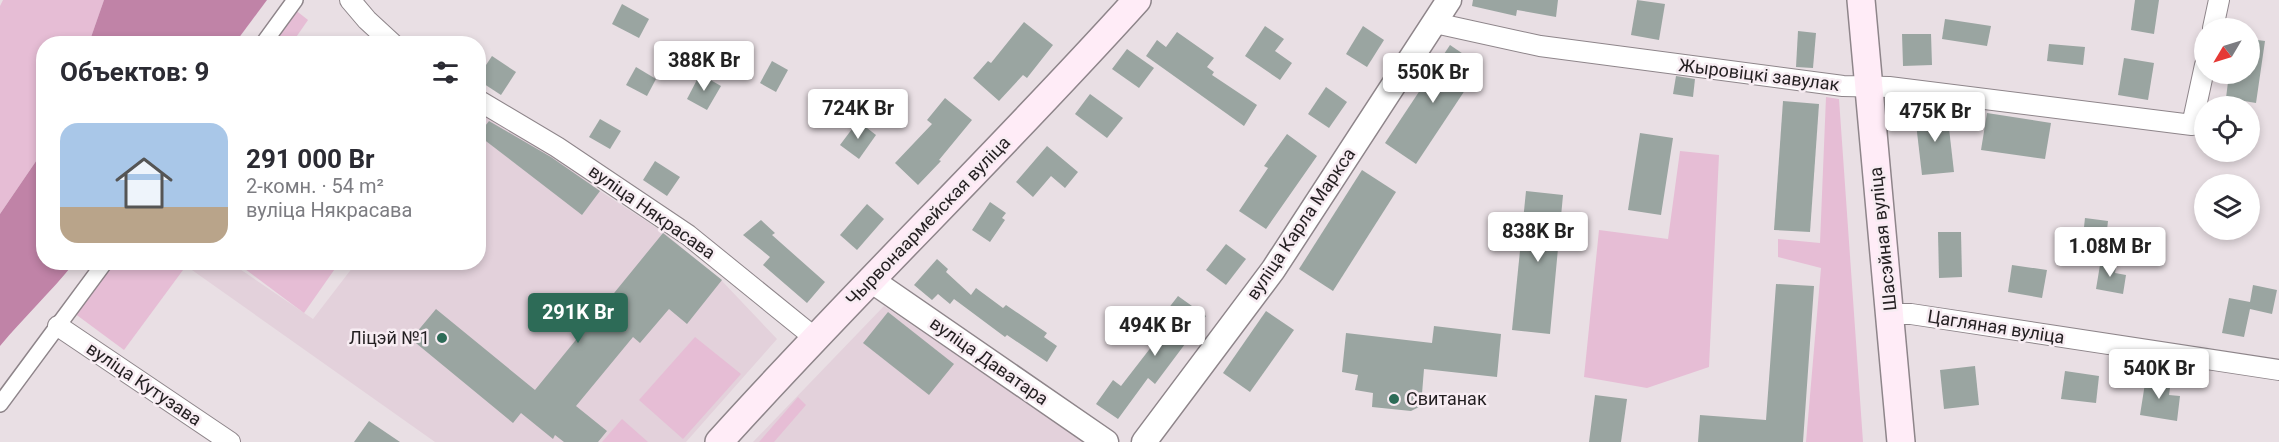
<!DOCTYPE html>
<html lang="ru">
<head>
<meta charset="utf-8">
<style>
  :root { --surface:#fff; --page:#f2f2f3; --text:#2b2b33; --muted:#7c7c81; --line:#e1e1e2; --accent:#2d6b57 }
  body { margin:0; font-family:Roboto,sans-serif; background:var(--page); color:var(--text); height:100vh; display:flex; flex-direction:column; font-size:22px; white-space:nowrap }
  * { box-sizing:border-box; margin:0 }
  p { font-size:20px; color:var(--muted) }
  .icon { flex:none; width:33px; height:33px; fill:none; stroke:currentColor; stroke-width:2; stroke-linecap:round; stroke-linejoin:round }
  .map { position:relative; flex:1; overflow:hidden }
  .panel { position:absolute; left:36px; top:36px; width:450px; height:234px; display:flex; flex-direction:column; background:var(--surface); border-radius:24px; box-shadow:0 3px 9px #0003 }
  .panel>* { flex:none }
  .needle { width:39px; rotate:232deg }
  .tools { position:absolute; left:2194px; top:18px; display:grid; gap:12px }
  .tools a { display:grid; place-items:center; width:66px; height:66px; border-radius:50%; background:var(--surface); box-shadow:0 3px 9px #0003; font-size:30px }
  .price { position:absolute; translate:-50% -51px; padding:0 14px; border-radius:6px; background:#fff; color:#222; font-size:20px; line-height:39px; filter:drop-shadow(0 2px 3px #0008) }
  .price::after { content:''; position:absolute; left:50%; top:36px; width:18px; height:14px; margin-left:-9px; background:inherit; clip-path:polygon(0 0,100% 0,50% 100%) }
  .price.on { background:var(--accent); color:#fff }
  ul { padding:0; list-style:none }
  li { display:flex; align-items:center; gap:18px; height:150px; padding:0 24px }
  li+li { border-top:2px solid var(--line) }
  li span { display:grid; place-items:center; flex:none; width:168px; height:120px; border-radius:18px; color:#555 }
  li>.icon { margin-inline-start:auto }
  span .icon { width:72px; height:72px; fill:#fffc; stroke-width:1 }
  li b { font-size:26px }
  h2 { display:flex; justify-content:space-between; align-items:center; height:72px; padding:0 24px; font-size:26px }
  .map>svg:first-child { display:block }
  .built { fill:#e3d1db }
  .green { fill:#e6bdd5 }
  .water { fill:#c083a7 }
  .building { fill:#9aa5a1 }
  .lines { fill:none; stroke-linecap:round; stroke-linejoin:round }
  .pedestrian-casing { stroke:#8e858a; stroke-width:18 }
  .minor-casing { stroke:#8e858a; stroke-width:22 }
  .tertiary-casing { stroke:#8e858a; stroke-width:27 }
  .secondary-casing { stroke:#8e858a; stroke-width:30 }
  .pedestrian { stroke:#fff; stroke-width:15 }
  .minor { stroke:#fff; stroke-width:20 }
  .tertiary { stroke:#fff; stroke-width:24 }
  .secondary { stroke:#ffecf7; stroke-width:27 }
  .poi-dot { fill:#2d6b57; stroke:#f7ecf2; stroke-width:2 }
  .labels { text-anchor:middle; stroke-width:5; stroke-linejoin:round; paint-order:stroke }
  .street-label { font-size:18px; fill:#231f21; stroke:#f7ecf2 }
  .poi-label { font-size:18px; fill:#231f21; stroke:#f7ecf2; text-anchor:end }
</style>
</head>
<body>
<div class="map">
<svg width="2279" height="442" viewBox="0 0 2279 442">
  <rect width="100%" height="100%" fill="#e9dfe4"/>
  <g class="built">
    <path d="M496,111L600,191L663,232L722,281L777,339L686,442H435L182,263H231L313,319L356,263L478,262L479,120Z"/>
    <path d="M884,306L999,384L1084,442H753Z"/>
  </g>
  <g class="green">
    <path d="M3,0H104L89,43L44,44L43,151L0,214V6Z"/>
    <path d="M294,9L308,20L292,43L269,44Z"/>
    <path d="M1826,97L1839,99L1863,442H1806L1821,268L1778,257V239L1820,243Z"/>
    <path d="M1680,151L1719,155L1709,367L1647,388L1584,377L1599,230L1668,239Z"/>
    <path d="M110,263H171L183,270L124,350L74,313Z"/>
    <path d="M237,263H339L304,313Z"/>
    <path d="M695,337L741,374L683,439L639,400Z"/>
    <path d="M798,397L806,405L774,442H759Z"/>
    <path d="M622,419L648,442H602Z"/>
  </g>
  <g class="water">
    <path d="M104,0H267L235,43H89Z"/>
    <path d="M43,151L44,262L74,263C51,292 24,317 0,346V214Z"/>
  </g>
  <g class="building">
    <path d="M1473,0H1558L1556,17L1517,10L1516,16L1472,6Z"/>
    <path d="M1637,0L1665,4L1659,40L1631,35Z"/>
    <path d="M2135,0H2159L2154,34L2131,30Z"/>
    <path d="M622,4L649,19L639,38L612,24Z"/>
    <path d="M1945,19L1991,26L1987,46L1942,39Z"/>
    <path d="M1024,22L1053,45L1027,78L1023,75L999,101L973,78L988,61L991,63Z"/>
    <path d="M1265,26L1284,39L1275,51L1292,63L1280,80L1245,56Z"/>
    <path d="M1363,26L1384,40L1367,67L1346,54Z"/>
    <path d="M1798,31L1816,33L1813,68L1796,67Z"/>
    <path d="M1177,32L1214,58L1207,67L1214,72L1212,75L1257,105L1244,126L1146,56L1157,40L1166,47Z"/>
    <path d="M1902,34H1931L1932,65L1903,66Z"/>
    <path d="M2250,39L2265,41L2256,103L2226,98L2229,74H2250Z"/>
    <path d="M2049,44L2085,47L2083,65L2047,61Z"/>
    <path d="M1450,45L1481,66L1416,164L1385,143Z"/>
    <path d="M1127,49L1154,68L1139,88L1112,69Z"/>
    <path d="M492,56L516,72L501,95L478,80V77Z"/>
    <path d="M2124,58L2154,63L2148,100L2118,95Z"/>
    <path d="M772,61L788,70L776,92L760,83Z"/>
    <path d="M636,67L656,79L647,96L626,85Z"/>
    <path d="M700,74L721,86L707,110L687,99Z"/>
    <path d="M1676,76L1695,79L1693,97L1673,94Z"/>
    <path d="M1326,87L1347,102L1329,128L1308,114Z"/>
    <path d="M1090,94L1123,118L1107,138L1075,114Z"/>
    <path d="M945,98L972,120L939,160L941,161L918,185L895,163L932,124L927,120Z"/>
    <path d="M1783,101L1819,104L1810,232L1774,230Z"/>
    <path d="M1947,111L1954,172L1922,175L1915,115Z"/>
    <path d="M1987,113L2051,123L2045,159L1981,150Z"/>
    <path d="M600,119L621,131L610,149L589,137Z"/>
    <path d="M489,121L551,157L600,191L582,215L478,135Z"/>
    <path d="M858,121L876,135L859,159L840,145Z"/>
    <path d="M1640,133L1673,138L1661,215L1628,210Z"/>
    <path d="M1287,134L1317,156L1266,229L1239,211L1268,168L1264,166Z"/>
    <path d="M1047,146L1078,172L1065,188L1051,176L1033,197L1016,182Z"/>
    <path d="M655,161L680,177L667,196L643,180Z"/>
    <path d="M1362,170L1396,192L1333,291L1299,269Z"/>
    <path d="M1526,191L1563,195L1550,334L1512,330Z"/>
    <path d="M990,202L1006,213L1002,218L1005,220L990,242L972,230Z"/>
    <path d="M867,204L884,219L857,250L840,235Z"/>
    <path d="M2085,218L2108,221L2106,239L2083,236Z"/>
    <path d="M761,220L775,233L772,235L825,282L807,303L763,265L770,257L743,235Z"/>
    <path d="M1938,232H1961L1962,277L1939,278Z"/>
    <path d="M663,233L722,280L687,324L669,309L640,343L633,337L576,406L607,431L598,442H564L555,435L553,439L521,413L513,423L411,339L436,309L535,390Z"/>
    <path d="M1226,244L1246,259L1226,285L1206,270Z"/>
    <path d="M937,259L948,269L946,272L971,295L976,288L1003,308L1006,305L1047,333L1044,337L1057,346L1047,362L1007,335L1005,337L954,299L950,304L938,294L932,300L914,285Z"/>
    <path d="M2101,259L2117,262L2115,273L2126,275L2123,294L2096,289Z"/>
    <path d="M2012,265L2047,270L2042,298L2008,292Z"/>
    <path d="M1776,284L1814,286L1803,442H1698L1700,415L1766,420Z"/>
    <path d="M2253,285L2277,290L2272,314L2250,309L2244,337L2222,333L2229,298L2250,302Z"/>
    <path d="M1178,296L1206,316L1155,384L1148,378L1118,419L1096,404L1113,380L1121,386L1169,324L1161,318Z"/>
    <path d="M1266,311L1294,330L1250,392L1223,373Z"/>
    <path d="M888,312L954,364L929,395L863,343Z"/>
    <path d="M1434,326L1501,334L1497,377L1424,369L1421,406L1411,411L1372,407L1373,393L1355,390L1358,375L1342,372L1346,333L1432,343Z"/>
    <path d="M1975,366L1979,405L1944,409L1940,370Z"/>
    <path d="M2065,371L2099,376L2096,403L2061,399Z"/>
    <path d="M2146,377L2171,380L2169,395L2180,396L2177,421L2140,415Z"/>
    <path d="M1595,395L1627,399L1621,442H1589Z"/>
    <path d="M369,421L400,442H354Z"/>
  </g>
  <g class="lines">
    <defs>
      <g id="pedestrian">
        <path d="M263,44L295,0"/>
        <path d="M0,404L105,262"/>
      </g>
      <g id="minor">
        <path d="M350,0L367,20L393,44"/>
        <path d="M1435,23L1540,46L1843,86L1889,87L2192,125L2205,65"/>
        <path d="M2213,28L2219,0"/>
        <path d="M478,100L557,147L688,235L815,338"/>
        <path d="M1890,314H1911L2279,370"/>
        <path d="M58,326L230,442"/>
      </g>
      <g id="tertiary">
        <path d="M871,280L1106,442"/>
        <path d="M1144,442L1273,270L1449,0"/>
      </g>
      <g id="secondary">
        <path d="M1861,0L1901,442"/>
        <path d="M719,442C855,291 1001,151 1137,0"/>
      </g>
    </defs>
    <use href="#pedestrian" class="pedestrian-casing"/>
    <use href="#minor" class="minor-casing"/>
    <use href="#tertiary" class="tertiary-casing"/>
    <use href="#secondary" class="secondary-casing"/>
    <use href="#pedestrian" class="pedestrian"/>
    <use href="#minor" class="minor"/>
    <use href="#tertiary" class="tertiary"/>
    <use href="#secondary" class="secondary"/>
  </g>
  <g class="poi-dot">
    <circle cx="442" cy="338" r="6"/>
    <circle cx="1394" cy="399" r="6"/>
  </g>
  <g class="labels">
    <g class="street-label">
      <text transform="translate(1759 75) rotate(7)" y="6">Жыровіцкі завулак</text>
      <text transform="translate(652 212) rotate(35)" y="6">вуліца Някрасава</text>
      <text transform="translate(928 221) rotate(-46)" y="6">Чырвонаармейская вуліца</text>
      <text transform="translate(1301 224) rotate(-56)" y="6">вуліца Карла Маркса</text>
      <text transform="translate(1883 239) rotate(-96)" y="6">Шасэйная вуліца</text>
      <text transform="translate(1996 327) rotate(9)" y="6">Цагляная вуліца</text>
      <text transform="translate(989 361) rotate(35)" y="6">вуліца Даватара</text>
      <text transform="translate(144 384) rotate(34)" y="6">вуліца Кутузава</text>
    </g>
    <g class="poi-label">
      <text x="430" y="344">Ліцэй №1</text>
      <text x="1406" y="405" text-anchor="start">Свитанак</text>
    </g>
  </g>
</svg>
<div class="tools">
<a><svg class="needle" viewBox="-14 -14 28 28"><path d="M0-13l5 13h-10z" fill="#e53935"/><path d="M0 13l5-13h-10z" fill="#7c7c81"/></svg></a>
<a><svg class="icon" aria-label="locate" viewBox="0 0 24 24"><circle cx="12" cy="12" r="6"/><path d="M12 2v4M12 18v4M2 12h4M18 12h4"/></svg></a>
<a><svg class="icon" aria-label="layers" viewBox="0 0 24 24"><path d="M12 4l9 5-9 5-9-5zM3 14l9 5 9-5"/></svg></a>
</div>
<b class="price" style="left:704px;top:92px">388K Br</b>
<b class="price" style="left:1433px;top:104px">550K Br</b>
<b class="price" style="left:858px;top:140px">724K Br</b>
<b class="price" style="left:1935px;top:143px">475K Br</b>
<b class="price" style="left:1538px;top:263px">838K Br</b>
<b class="price" style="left:2110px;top:278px">1.08M Br</b>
<b class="price on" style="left:578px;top:344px">291K Br</b>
<b class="price" style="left:1155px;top:357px">494K Br</b>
<b class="price" style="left:2159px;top:400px">540K Br</b>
<section class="panel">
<h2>Объектов: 9<svg class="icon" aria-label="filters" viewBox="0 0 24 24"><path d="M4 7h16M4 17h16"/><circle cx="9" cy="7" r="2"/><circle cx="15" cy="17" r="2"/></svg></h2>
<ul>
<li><span style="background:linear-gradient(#a9c7e8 70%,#b9a48a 0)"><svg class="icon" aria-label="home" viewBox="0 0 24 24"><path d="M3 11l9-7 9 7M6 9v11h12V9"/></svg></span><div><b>291 000 Br</b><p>2-комн. · 54 m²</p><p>вуліца Някрасава</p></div></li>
</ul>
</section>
</div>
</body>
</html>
